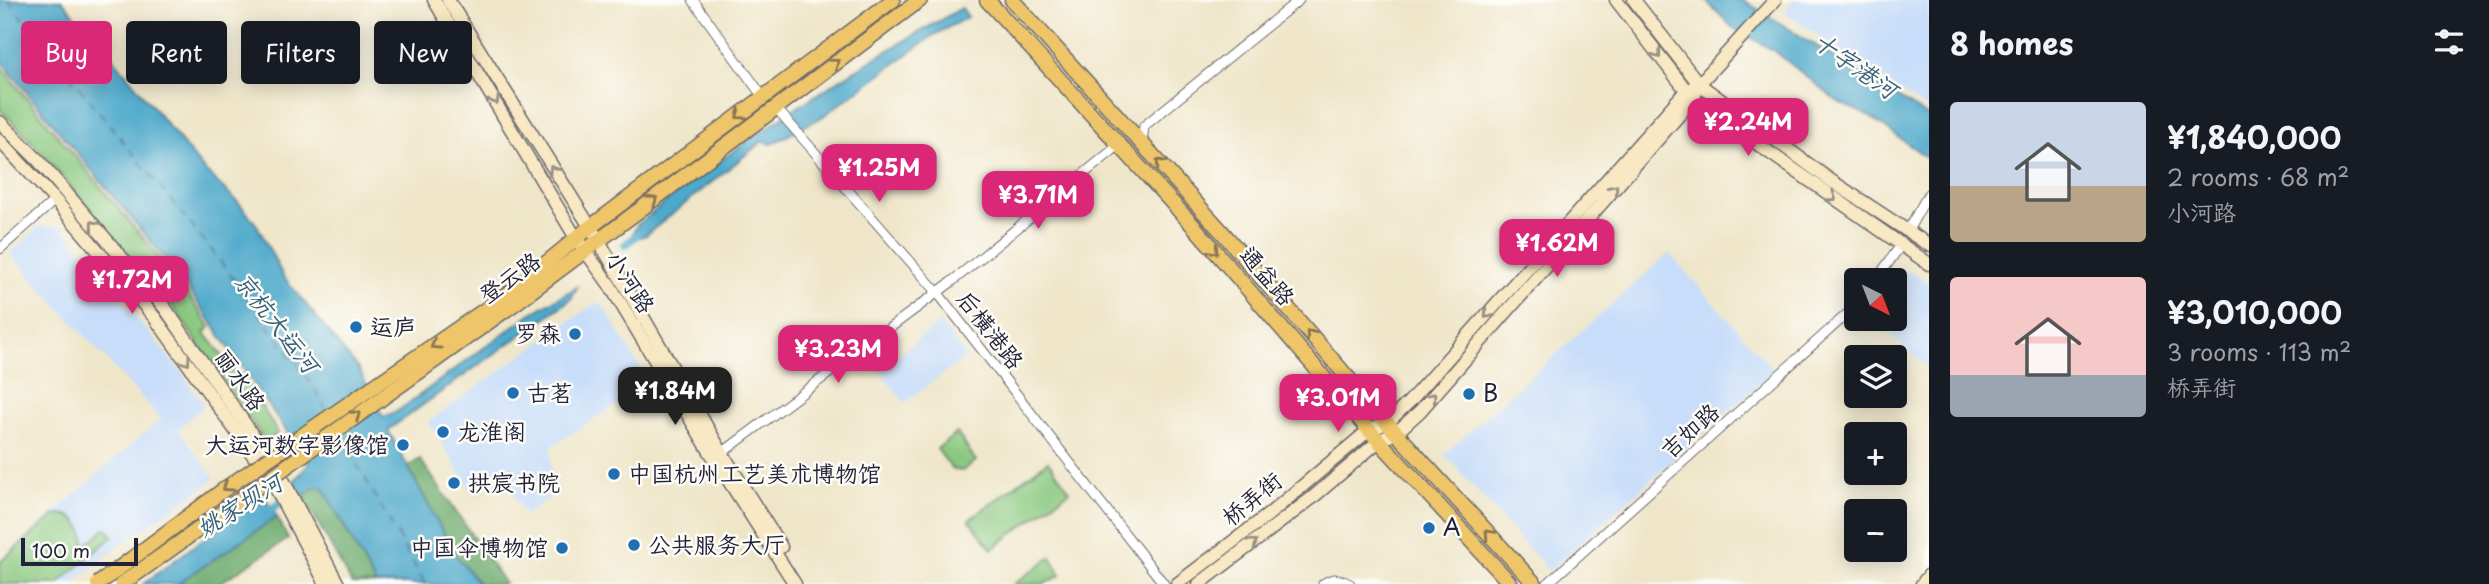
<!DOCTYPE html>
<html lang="en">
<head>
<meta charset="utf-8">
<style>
  :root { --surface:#171b24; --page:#242831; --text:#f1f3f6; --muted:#9ea1a6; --accent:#db2777 }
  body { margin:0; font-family:"Playpen Sans","LXGW WenKai TC",sans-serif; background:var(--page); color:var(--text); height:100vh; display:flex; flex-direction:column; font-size:26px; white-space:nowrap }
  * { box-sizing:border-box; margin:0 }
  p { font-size:23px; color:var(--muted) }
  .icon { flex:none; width:38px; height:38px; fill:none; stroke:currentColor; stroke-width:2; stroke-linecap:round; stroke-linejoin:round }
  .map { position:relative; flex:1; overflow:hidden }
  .sheet { display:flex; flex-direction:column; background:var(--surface); width:560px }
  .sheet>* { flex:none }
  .guide { position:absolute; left:21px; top:21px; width:665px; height:63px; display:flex; gap:14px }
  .needle { width:46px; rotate:138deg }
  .tools { position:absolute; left:1844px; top:268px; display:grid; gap:14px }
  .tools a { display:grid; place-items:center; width:63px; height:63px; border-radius:7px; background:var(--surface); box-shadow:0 4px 18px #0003; font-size:35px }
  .scale { position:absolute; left:21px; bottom:18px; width:117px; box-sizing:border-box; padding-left:7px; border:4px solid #22223b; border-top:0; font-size:19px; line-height:24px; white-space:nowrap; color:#22223b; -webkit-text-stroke:5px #fdfcf7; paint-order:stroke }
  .price { position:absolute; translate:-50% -60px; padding:0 16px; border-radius:14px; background:var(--accent); color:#fff; font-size:23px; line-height:46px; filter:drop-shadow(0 2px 4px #0008) }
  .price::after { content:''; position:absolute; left:50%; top:42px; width:21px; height:16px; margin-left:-10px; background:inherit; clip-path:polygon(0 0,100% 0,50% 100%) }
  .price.on { background:#222; color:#fff }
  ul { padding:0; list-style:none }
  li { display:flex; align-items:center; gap:21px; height:175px; padding:0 21px }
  li span { display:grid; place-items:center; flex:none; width:196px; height:140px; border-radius:7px; color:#555 }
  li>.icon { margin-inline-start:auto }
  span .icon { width:84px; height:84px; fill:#fffc; stroke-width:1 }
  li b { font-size:30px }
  h2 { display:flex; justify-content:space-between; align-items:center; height:84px; padding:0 21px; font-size:30px }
  .tag { padding:0 24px; border-radius:7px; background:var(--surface); box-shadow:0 4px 18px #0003; font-size:24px; line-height:63px }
  .tag.on { background:var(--accent); color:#fff }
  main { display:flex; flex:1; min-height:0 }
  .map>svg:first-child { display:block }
  .built { fill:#c7ddf9 }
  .green { fill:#89c87f; stroke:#56755d; stroke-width:2 }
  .forest { fill:#6eac6e; stroke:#486754; stroke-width:2 }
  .water { fill:#4da9cb; stroke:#386683; stroke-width:2 }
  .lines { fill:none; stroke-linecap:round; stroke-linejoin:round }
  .canal { stroke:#4da9cb; stroke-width:8 }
  .ferry { stroke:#355f7c; stroke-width:2; stroke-dasharray:9 7; stroke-linecap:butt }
  .street-casing { stroke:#6a676d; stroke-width:11 }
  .secondary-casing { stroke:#6a676d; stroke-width:15 }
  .primary-casing { stroke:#6a676d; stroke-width:17 }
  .street { stroke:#fff; stroke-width:9 }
  .secondary { stroke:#f8e8c3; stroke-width:12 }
  .primary { stroke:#eec569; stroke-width:14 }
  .primary-bridge-casing { stroke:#6a676d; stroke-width:17; stroke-linecap:butt }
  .primary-bridge { stroke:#eec569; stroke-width:14 }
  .oneway { stroke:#988f86 }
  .oneway2 { stroke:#887452 }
  .poi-dot { fill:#1f6fb2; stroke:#fdfcf7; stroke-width:2.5 }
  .labels { text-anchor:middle; stroke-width:5; stroke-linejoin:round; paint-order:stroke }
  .street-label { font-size:23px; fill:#22223b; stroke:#fdfcf7 }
  .poi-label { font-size:23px; fill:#22223b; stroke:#fdfcf7; text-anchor:start }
  .water-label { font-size:24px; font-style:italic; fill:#355f7c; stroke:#fdfcf7 }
</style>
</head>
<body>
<main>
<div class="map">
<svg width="1929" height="584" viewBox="0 0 1929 584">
  <rect width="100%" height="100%" fill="#fdfcf7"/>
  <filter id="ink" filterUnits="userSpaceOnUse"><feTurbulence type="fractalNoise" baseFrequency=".0143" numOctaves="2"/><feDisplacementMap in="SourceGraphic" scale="14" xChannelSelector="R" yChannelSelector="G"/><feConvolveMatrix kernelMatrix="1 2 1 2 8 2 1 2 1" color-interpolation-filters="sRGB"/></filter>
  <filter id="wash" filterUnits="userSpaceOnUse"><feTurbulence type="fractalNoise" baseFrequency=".00686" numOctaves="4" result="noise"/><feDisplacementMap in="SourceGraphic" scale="28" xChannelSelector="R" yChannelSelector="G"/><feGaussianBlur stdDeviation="1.57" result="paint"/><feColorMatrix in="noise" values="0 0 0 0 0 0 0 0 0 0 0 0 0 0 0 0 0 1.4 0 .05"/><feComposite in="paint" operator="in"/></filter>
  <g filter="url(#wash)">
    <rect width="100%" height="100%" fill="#efe6c9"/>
    <g class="built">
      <path d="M1794,0H1929V111L1784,12Z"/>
      <path d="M40,226L61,227L180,371L204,406L178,429L215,479L115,549L72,584H0V560L161,419L10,254Z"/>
      <path d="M1669,253L1774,370L1549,571L1444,454Z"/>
      <path d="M1905,271L1917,275L1929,284V369L1873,319L1895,318L1894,280Z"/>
      <path d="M595,303L602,304L647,379L645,386L551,447V472L560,490L525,515L503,477L474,495L428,422Z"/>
      <path d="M940,323L966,357L904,403L879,369Z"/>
    </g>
    <g class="green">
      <path d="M0,66L177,279L210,327L205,333L238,376L242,374L278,433L266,442L170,303L43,154L0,109Z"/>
      <path d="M957,433L976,461L962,471L952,469L937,449Z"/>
      <path d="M1048,461L1070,491L992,549L969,520Z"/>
      <path d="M56,514C77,513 84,527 85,546L106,528L113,536L58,584H0V562Z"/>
      <path d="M1051,557L1061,575L1044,584H1014Z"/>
    </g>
    <g class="forest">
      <path d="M420,459L505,584H479L454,553L408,467Z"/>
      <path d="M322,486L376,584H352L303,496L312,488Z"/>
      <path d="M277,517L288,539L218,584H177Z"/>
    </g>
    <g class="water">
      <path d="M0,0H62L87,31L90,29L203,169L239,203L257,225L283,276L359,370L383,417L398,411L530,314L577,287L571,299L388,430L454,553L479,584H376L323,487L312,488L303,496L293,482L309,464L180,277L0,60Z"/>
      <path d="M1705,0H1743L1923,113L1929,118V159L1869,116L1838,102L1776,52L1732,27Z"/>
      <path d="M962,8L968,17L934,35L822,117L772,144L763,141L646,235L629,241L637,225C738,142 848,71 962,8Z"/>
      <path d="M266,499L277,517L177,584H143L223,524Z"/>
    </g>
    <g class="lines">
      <g class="canal">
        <path d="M625,245L637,235"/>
        <path d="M265,513L308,486"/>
      </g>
      <g class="ferry">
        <path d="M8,0L214,253L313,386L326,409"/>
        <path d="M341,436L425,584"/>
      </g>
    </g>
  </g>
  <g filter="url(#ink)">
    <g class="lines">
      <defs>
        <g id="street">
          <path d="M693,0L763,97"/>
          <path d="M776,108L937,292L1164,584"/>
          <path d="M1142,144L1144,126L1299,0"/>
          <path d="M1908,230L1929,193"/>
          <path d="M0,249L55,200"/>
          <path d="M1876,280L1901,245"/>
          <path d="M722,453L950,283L1119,145"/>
          <path d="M1323,584C1333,577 1339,578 1350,584"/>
          <path d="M1547,584L1857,305"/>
        </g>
        <g id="secondary">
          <path d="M434,0L576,238L609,284L709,450L795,584"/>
          <path d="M448,0L599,241L722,453L781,547"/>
          <path d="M1616,0L1693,99L1929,264"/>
          <path d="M1634,0L1699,84L1830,180L1929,245"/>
          <path d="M0,122L38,160L165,308L281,476L338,584"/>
          <path d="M0,141L55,200L155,318L273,483L326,584"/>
          <path d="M1177,584L1268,515L1369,430L1387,423L1409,402L1685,92L1699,84L1775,0"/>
          <path d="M1199,584L1312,498L1380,440L1396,433L1420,411L1693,99L1699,84"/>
          <path d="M1922,584L1929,575"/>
        </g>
        <g id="primary">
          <path d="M987,0L1198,231L1369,430L1511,584"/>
          <path d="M1012,0L1223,233L1387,423L1535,584"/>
          <path d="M511,292L589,228L893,0"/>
          <path d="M518,301L920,0"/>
        </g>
      </defs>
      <use href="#street" class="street-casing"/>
      <use href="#secondary" class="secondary-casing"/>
      <use href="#primary" class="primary-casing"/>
      <use href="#street" class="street"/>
      <use href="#secondary" class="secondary"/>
      <use href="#primary" class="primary"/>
      <defs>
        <g id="primary-bridge">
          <path d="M98,584L226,488L511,292"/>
          <path d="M122,584L518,301"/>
        </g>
      </defs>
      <use href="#primary-bridge" class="primary-bridge-casing"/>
      <use href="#primary-bridge" class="primary-bridge"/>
    </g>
    <defs><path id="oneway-chevron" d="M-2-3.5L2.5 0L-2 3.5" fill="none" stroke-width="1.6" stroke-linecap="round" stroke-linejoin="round" transform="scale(1.75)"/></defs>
    <g class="oneway">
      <use href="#oneway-chevron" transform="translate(1657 54) rotate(53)"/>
      <use href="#oneway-chevron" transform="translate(495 100) rotate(60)"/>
      <use href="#oneway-chevron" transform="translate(553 170) rotate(-122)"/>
      <use href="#oneway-chevron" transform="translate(1614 189) rotate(-49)"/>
      <use href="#oneway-chevron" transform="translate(1832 197) rotate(35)"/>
      <use href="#oneway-chevron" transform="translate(94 225) rotate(-131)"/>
      <use href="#oneway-chevron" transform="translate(1488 314) rotate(132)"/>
      <use href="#oneway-chevron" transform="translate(186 361) rotate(54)"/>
      <use href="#oneway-chevron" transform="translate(1432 397) rotate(-49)"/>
      <use href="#oneway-chevron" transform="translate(1253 543) rotate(-37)"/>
    </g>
    <g class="oneway2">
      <use href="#oneway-chevron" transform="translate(835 63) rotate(-37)"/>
      <use href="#oneway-chevron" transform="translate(740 115) rotate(143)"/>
      <use href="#oneway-chevron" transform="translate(1160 163) rotate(-132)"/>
      <use href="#oneway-chevron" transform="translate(653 200) rotate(-37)"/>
      <use href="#oneway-chevron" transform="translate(1214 250) rotate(49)"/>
      <use href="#oneway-chevron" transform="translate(1310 334) rotate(-131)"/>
      <use href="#oneway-chevron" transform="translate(435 345) rotate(146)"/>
      <use href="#oneway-chevron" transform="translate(356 415) rotate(-35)"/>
      <use href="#oneway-chevron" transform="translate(227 487) rotate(145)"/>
      <use href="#oneway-chevron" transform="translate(1489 534) rotate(-133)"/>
    </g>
  </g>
  <g class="poi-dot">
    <circle cx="356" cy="327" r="7"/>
    <circle cx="575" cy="334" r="7"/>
    <circle cx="513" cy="393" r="7"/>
    <circle cx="1469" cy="394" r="7"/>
    <circle cx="443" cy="432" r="7"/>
    <circle cx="403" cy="445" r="7"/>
    <circle cx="614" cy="474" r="7"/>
    <circle cx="454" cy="483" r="7"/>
    <circle cx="1429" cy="528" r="7"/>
    <circle cx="634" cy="545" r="7"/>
    <circle cx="562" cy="548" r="7"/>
  </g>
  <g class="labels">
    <g class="street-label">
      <text transform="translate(1267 276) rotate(49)" y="8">通益路</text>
      <text transform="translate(510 278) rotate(-36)" y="8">登云路</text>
      <text transform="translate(630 282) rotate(57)" y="8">小河路</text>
      <text transform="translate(990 330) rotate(52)" y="8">后横港路</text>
      <text transform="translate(240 380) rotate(55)" y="8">丽水路</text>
      <text transform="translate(1690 431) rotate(-42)" y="8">吉如路</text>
      <text transform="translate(1252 499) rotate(-39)" y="8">桥弄街</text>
    </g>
    <g class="poi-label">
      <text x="370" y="335">运庐</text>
      <text x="561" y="342" text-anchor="end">罗森</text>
      <text x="527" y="401">古茗</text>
      <text x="1483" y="402">B</text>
      <text x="457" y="440">龙淮阁</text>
      <text x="389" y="453" text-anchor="end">大运河数字影像馆</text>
      <text x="628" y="482">中国杭州工艺美术博物馆</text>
      <text x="468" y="491">拱宸书院</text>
      <text x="1443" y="536">A</text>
      <text x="648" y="553">公共服务大厅</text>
      <text x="548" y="556" text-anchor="end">中国伞博物馆</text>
    </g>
    <g class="water-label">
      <text transform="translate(1855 66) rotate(35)" y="8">十字港河</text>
      <text transform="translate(276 323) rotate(52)" y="8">京杭大运河</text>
      <text transform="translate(240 506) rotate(-32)" y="8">姚家坝河</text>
    </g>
  </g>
</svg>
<div class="tools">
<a><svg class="needle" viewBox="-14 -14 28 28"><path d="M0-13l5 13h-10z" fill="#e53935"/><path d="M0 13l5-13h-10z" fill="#9ea1a6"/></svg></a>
<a><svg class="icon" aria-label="layers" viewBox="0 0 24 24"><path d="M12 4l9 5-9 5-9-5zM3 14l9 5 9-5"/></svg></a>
<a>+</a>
<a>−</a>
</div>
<div class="scale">100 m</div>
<b class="price" style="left:1748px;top:158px">¥2.24M</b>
<b class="price" style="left:879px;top:204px">¥1.25M</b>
<b class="price" style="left:1038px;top:231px">¥3.71M</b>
<b class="price" style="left:1557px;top:279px">¥1.62M</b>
<b class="price" style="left:132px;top:316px">¥1.72M</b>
<b class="price" style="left:838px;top:385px">¥3.23M</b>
<b class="price on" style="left:675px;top:427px">¥1.84M</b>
<b class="price" style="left:1338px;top:434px">¥3.01M</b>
<div class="guide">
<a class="tag on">Buy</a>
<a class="tag">Rent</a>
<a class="tag">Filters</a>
<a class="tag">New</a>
</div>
</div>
<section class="sheet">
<h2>8 homes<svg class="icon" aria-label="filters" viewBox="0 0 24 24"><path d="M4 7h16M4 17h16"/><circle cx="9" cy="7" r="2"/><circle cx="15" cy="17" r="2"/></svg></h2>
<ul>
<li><span style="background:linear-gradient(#c9d6e8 60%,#b9a48a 0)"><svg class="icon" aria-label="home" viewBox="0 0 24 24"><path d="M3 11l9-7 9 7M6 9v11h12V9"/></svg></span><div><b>¥1,840,000</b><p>2 rooms · 68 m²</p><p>小河路</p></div></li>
<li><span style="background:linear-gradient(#f6c9c9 70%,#9aa5b1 0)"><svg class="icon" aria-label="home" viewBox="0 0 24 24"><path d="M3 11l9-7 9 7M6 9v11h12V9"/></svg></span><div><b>¥3,010,000</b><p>3 rooms · 113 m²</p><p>桥弄街</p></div></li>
</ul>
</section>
</main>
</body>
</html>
